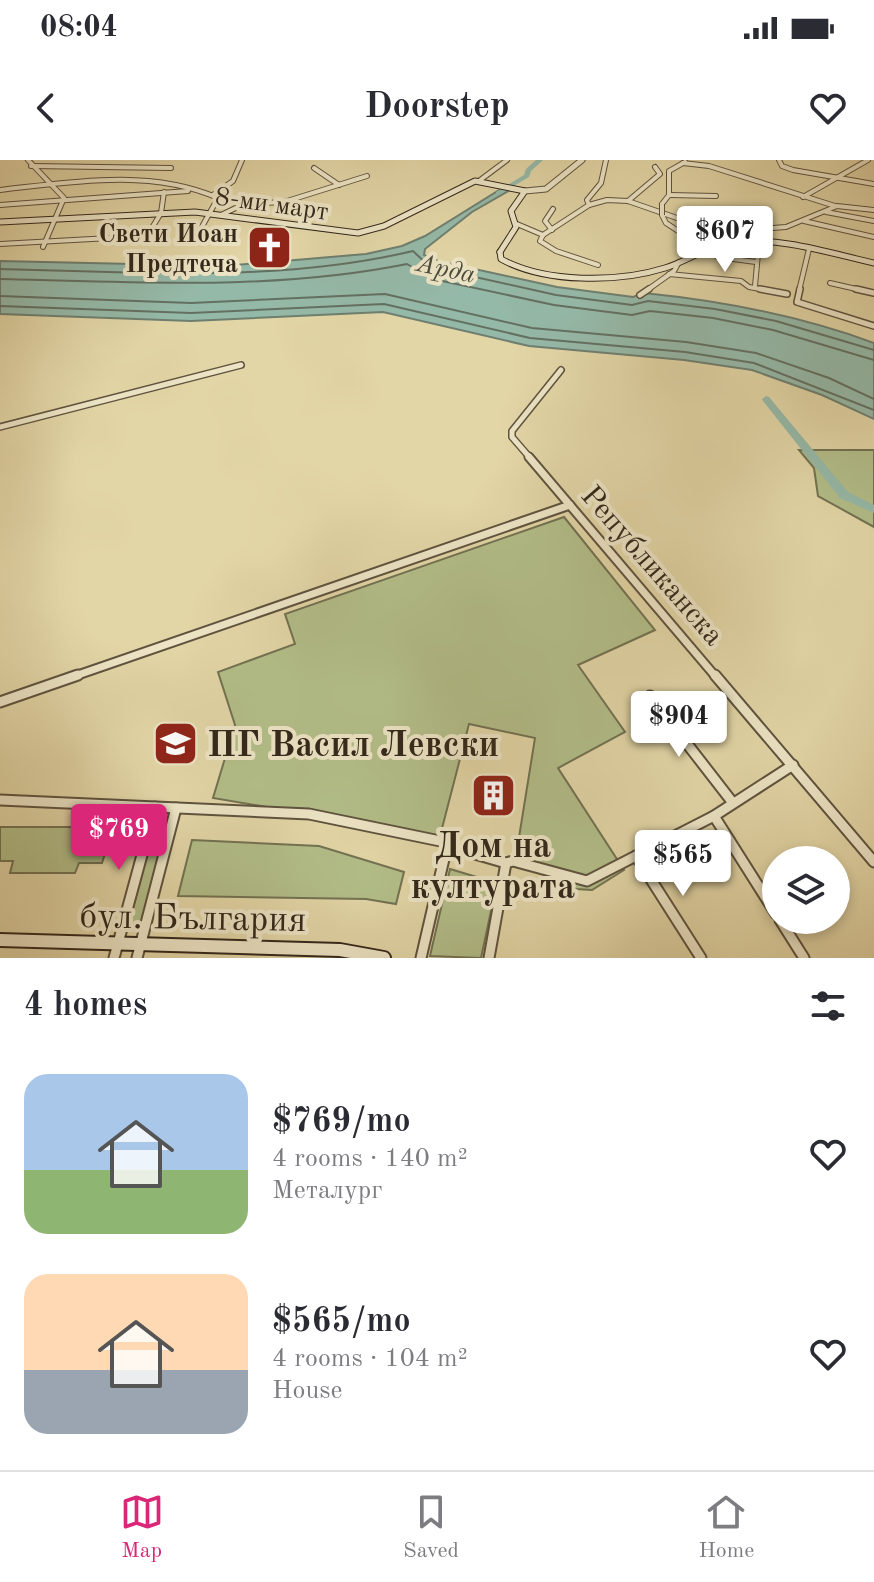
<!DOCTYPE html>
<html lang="en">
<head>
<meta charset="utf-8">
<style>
  :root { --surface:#fff; --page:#f2f2f3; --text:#2b2b33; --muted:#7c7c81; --line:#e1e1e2; --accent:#db2777 }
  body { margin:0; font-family:"Old Standard TT",serif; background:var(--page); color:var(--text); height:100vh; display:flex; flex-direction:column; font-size:30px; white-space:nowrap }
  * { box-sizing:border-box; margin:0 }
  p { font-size:26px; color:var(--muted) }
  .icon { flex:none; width:44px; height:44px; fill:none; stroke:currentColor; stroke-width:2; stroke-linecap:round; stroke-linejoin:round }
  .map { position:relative; height:798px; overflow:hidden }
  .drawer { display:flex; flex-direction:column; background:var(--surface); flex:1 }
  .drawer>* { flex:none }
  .tools { position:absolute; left:762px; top:686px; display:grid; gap:16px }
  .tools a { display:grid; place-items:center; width:88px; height:88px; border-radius:50%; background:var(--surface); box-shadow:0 4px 12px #0003; font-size:40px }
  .price { position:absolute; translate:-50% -68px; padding:0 18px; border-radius:8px; background:#fff; color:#222; font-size:26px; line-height:52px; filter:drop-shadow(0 2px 4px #0008) }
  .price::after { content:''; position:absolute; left:50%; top:48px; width:24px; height:18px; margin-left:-12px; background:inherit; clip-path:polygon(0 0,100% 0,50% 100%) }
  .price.selected { background:var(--accent); color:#fff }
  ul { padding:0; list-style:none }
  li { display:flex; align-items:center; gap:24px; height:200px; padding:0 24px }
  li span { display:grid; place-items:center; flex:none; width:224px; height:160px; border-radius:24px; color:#555 }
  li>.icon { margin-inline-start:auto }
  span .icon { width:96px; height:96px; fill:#fffc; stroke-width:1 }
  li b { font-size:34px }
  h2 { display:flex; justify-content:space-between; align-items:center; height:96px; padding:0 24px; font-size:34px }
  .status { display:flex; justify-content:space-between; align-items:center; height:56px; padding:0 40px; background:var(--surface); direction:ltr }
  .status svg { height:22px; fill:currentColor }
  header { display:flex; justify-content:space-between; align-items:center; height:104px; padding:0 24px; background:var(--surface); font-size:36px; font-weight:700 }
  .menu { display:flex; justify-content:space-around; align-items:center; height:112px; border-top:2px solid var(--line); background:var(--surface); font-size:22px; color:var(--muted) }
  .menu a { display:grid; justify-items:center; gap:4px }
  .menu .selected { color:var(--accent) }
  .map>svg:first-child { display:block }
  .green { fill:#b2bd88; stroke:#727252; stroke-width:2 }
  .water { fill:#95b9a8; stroke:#6e7f70; stroke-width:2 }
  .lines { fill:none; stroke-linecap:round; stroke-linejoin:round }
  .shore { stroke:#647062; stroke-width:2 }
  .river { fill:#95b9a8; fill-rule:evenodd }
  .minor-far3-casing { stroke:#5f533e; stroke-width:6 }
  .minor-far2-casing { stroke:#5f533e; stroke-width:8 }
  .minor-far1-casing { stroke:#5f533e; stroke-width:11 }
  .minor-casing { stroke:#5f533e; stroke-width:13 }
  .tertiary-casing { stroke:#5f533e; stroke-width:7 }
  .secondary-far1-casing { stroke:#33281b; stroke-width:7 }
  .secondary-casing { stroke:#33281b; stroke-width:16 }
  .minor-far3 { stroke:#ece4c5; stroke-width:4 }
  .minor-far2 { stroke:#ece4c5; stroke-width:5 }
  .minor-far1 { stroke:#ece4c5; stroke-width:7 }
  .minor { stroke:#ece4c5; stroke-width:9 }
  .tertiary { stroke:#ece4c5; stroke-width:5 }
  .secondary-far1 { stroke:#ece4c5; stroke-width:5 }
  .secondary { stroke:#ece4c5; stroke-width:12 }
  .minor-bridge-casing { stroke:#5f533e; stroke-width:6; stroke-linecap:butt }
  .minor-bridge { stroke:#ece4c5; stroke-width:4 }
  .labels { text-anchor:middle; stroke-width:8; stroke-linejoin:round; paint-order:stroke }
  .far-street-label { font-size:26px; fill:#33281b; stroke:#ece4c5 }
  .far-poi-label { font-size:26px; font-weight:bold; fill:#33281b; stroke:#ece4c5; text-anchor:end }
  .far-water-label { font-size:26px; font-style:italic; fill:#4c4c3e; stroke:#ece4c5 }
  .street-label { font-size:30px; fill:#33281b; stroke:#ece4c5 }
  .near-poi-label { font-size:36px; font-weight:bold; fill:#33281b; stroke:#ece4c5; text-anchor:start }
  .near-street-label { font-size:36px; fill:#33281b; stroke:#ece4c5 }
</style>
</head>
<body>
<div class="status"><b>08:04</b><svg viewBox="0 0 49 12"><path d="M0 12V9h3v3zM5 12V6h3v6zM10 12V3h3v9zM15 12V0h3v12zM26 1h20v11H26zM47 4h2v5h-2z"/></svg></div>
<header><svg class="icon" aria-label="back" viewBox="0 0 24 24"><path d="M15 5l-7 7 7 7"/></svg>Doorstep<svg class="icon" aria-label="heart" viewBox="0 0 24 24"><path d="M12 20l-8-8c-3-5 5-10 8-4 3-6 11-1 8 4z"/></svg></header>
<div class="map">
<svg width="874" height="798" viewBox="0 0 874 798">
  <rect width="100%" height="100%" fill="#e2d5a6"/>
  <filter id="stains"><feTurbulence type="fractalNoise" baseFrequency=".0025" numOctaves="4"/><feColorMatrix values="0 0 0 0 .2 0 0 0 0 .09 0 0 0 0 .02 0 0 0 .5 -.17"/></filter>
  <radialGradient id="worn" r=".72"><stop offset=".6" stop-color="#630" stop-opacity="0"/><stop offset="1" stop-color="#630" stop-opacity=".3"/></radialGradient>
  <g class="green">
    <path d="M799,290H874V367L818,336L814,308Z"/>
    <path d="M564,357L655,470L578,505L625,572L558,608L624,710L592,730L576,729L516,696L535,578L469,564L440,676L213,638L235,565L218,512L295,484L285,454Z"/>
    <path d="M159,650H171L142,763H129Z"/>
    <path d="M0,667H113L102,703H79L75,713H10L13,701H0Z"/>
    <path d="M192,680L319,686L404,712L396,744L366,739L178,736Z"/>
    <path d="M450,709L497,723L481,798L430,796Z"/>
  </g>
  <path class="water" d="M504,27L512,29L472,52L425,89L424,95L438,101L557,127L633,137L644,133C723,141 799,155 874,183V259L822,235L752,210L684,200L529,186L383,152L191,161L0,154V101L223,106L366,94L402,86L425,76Z"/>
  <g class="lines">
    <g class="shore">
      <path d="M0,109C137,112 278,123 413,91L430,107L556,135L632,145L648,141L715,149L776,161L874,190"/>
      <path d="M0,119C136,122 273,131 407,104L433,119L554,145L632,155L650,151L713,158L773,170L874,200"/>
      <path d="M0,136L191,143L385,134L532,168L686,182L756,193L829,218L874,239"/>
      <path d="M0,146L191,153L384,144L530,178L685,192L754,203L874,250"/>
    </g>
    <g class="river">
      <path d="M536,0H543L531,11L529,17L500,34H496V32L524,15L526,9Z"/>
      <path d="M766,236L769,237L848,332L874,345V353L840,338L763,241L762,239Z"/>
    </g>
    <defs>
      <g id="minor-far3">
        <path d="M28,0L64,38L43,87"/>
        <path d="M779,0L782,6L793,10L874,24"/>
        <path d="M683,3L709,6L835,46"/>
        <path d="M31,6L171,8"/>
        <path d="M314,8L339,25"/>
        <path d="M479,21L507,0"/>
        <path d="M0,30C71,22 150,8 218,38L199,72"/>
        <path d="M213,35L233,21L242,0"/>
        <path d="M669,35L716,36"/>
        <path d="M803,37L868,0"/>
        <path d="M628,41L660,14L655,7"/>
        <path d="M662,44L669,35V11L685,2"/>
        <path d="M0,45L188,31"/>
        <path d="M589,45L587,40L601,23L606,0"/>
        <path d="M826,52L874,61"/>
        <path d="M221,55L244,44L284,42L367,16"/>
        <path d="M662,55L666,63L718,97L756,102"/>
        <path d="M804,61L874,77"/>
        <path d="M517,64L543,75"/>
        <path d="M552,70L545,61L553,49"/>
        <path d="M543,75L589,45L607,40L628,41L697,65L734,71L786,67L837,46L874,50"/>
        <path d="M543,75L540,81L556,91L598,105"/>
        <path d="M0,84L147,76L161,53L164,32"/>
        <path d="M669,114L741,121L749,127L771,131"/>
        <path d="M830,123L865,131"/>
        <path d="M755,126L759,83"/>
        <path d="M646,131L674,111L679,102"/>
        <path d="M799,131L809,89"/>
      </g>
      <g id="minor-far2">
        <path d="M760,129L787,134"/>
        <path d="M800,129L797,142L874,166"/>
        <path d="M856,129L874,133"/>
        <path d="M640,135L649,129"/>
        <path d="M0,267L241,205"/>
        <path d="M531,299L512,277V271L561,210"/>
      </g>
      <g id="minor-far1">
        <path d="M529,297L716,517"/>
        <path d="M72,517L570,345"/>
      </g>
      <g id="minor">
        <path d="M715,515L874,702"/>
        <path d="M650,536L733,643"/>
        <path d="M0,542L78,515"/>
        <path d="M0,640L309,654L445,682L447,686L506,703L513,701L587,721L714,656L793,605"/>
        <path d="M714,656L776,754"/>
        <path d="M636,696L701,798"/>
        <path d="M780,760L804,798"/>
        <path d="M114,798L155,647"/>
        <path d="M137,798L176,648"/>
        <path d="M421,798L447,686"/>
        <path d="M489,798L506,703"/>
      </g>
      <path id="tertiary" d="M525,31L546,29L582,0"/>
      <g id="secondary-far1">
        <path d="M0,62L195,52L358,73L384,66L475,21L525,31L511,51L516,67L500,92"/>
        <path d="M500,92L501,99C545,123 617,123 665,108C688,101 709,85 734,82C781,77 829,93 874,103"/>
      </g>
      <path id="secondary" d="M0,780L340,790L384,798"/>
    </defs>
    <use href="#minor-far3" class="minor-far3-casing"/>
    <use href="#minor-far2" class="minor-far2-casing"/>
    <use href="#minor-far1" class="minor-far1-casing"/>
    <use href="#minor" class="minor-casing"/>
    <use href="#tertiary" class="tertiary-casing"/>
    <use href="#secondary-far1" class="secondary-far1-casing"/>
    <use href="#secondary" class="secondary-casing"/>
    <use href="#minor-far3" class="minor-far3"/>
    <use href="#minor-far2" class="minor-far2"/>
    <use href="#minor-far1" class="minor-far1"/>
    <use href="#minor" class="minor"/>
    <use href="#tertiary" class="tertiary"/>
    <use href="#secondary-far1" class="secondary-far1"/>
    <use href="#secondary" class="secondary"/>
    <defs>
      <path id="minor-bridge" d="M662,44V55"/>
    </defs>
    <use href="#minor-bridge" class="minor-bridge-casing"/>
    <use href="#minor-bridge" class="minor-bridge"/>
  </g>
  <defs>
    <symbol id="church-square" viewBox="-11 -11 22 22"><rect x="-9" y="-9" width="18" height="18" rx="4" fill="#8f2418" stroke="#ece4c5"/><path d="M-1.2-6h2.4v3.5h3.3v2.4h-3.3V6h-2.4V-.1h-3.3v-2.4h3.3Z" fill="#fff"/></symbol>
    <symbol id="school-square" viewBox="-11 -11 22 22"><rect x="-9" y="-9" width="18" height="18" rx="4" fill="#8f2418" stroke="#ece4c5"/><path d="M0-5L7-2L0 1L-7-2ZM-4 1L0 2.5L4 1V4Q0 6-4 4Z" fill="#fff"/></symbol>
    <symbol id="building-square" viewBox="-11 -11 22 22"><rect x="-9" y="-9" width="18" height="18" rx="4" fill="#8f2418" stroke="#ece4c5"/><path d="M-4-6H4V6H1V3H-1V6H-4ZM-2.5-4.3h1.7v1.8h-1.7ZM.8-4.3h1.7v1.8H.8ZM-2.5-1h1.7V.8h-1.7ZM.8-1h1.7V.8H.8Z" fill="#fff"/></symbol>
  </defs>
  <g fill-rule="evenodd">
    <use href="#church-square" x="244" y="62" width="51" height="51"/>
    <use href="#school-square" x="150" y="558" width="51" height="51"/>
    <use href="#building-square" x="468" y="610" width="51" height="51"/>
  </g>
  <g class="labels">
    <g class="far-street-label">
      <text transform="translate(272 43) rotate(8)" y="9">8-ми март</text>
    </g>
    <g class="far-poi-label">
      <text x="238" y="82">Свети Иоан<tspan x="238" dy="30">Предтеча</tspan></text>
    </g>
    <g class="far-water-label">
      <text transform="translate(446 108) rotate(12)" y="9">Арда</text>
    </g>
    <g class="street-label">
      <text transform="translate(653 405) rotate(49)" y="10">Републиканска</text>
    </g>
    <g class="near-poi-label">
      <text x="207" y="596">ПГ Васил Левски</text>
      <text x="493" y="697" text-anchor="middle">Дом на<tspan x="493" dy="41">културата</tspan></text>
    </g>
    <g class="near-street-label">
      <text transform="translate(193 756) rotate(1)" y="13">бул. България</text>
    </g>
  </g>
  <rect width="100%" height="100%" filter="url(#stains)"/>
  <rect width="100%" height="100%" fill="url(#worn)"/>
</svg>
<div class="tools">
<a><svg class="icon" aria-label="layers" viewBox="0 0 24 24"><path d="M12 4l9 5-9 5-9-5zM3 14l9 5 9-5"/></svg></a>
</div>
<b class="price" style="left:725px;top:114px">$607</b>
<b class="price" style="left:679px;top:599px">$904</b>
<b class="price selected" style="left:119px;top:712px">$769</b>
<b class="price" style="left:683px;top:738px">$565</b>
</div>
<section class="drawer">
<h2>4 homes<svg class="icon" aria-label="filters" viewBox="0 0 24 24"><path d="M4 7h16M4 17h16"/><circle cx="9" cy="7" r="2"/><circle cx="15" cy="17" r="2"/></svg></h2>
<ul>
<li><span style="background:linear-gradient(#a9c7e8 60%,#8fb573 0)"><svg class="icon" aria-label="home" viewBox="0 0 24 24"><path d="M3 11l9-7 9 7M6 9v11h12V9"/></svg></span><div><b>$769/mo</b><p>4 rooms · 140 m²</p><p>Металург</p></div><svg class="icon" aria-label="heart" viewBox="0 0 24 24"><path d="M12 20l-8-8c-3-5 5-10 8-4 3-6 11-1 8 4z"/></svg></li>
<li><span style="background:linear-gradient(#ffd9b3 60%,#9aa5b1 0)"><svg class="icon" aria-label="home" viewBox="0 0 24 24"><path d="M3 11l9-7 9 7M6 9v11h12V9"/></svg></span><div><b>$565/mo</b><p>4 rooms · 104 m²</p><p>House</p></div><svg class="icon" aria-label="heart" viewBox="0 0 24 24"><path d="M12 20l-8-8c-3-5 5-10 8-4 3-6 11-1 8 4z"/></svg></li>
</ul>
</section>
<nav class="menu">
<a class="selected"><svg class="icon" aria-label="map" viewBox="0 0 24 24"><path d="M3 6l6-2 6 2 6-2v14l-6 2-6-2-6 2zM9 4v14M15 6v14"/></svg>Map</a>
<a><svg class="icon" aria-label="saved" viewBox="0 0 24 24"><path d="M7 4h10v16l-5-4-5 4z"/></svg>Saved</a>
<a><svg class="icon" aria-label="home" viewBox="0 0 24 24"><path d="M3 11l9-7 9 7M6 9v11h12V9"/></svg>Home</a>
</nav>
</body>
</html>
